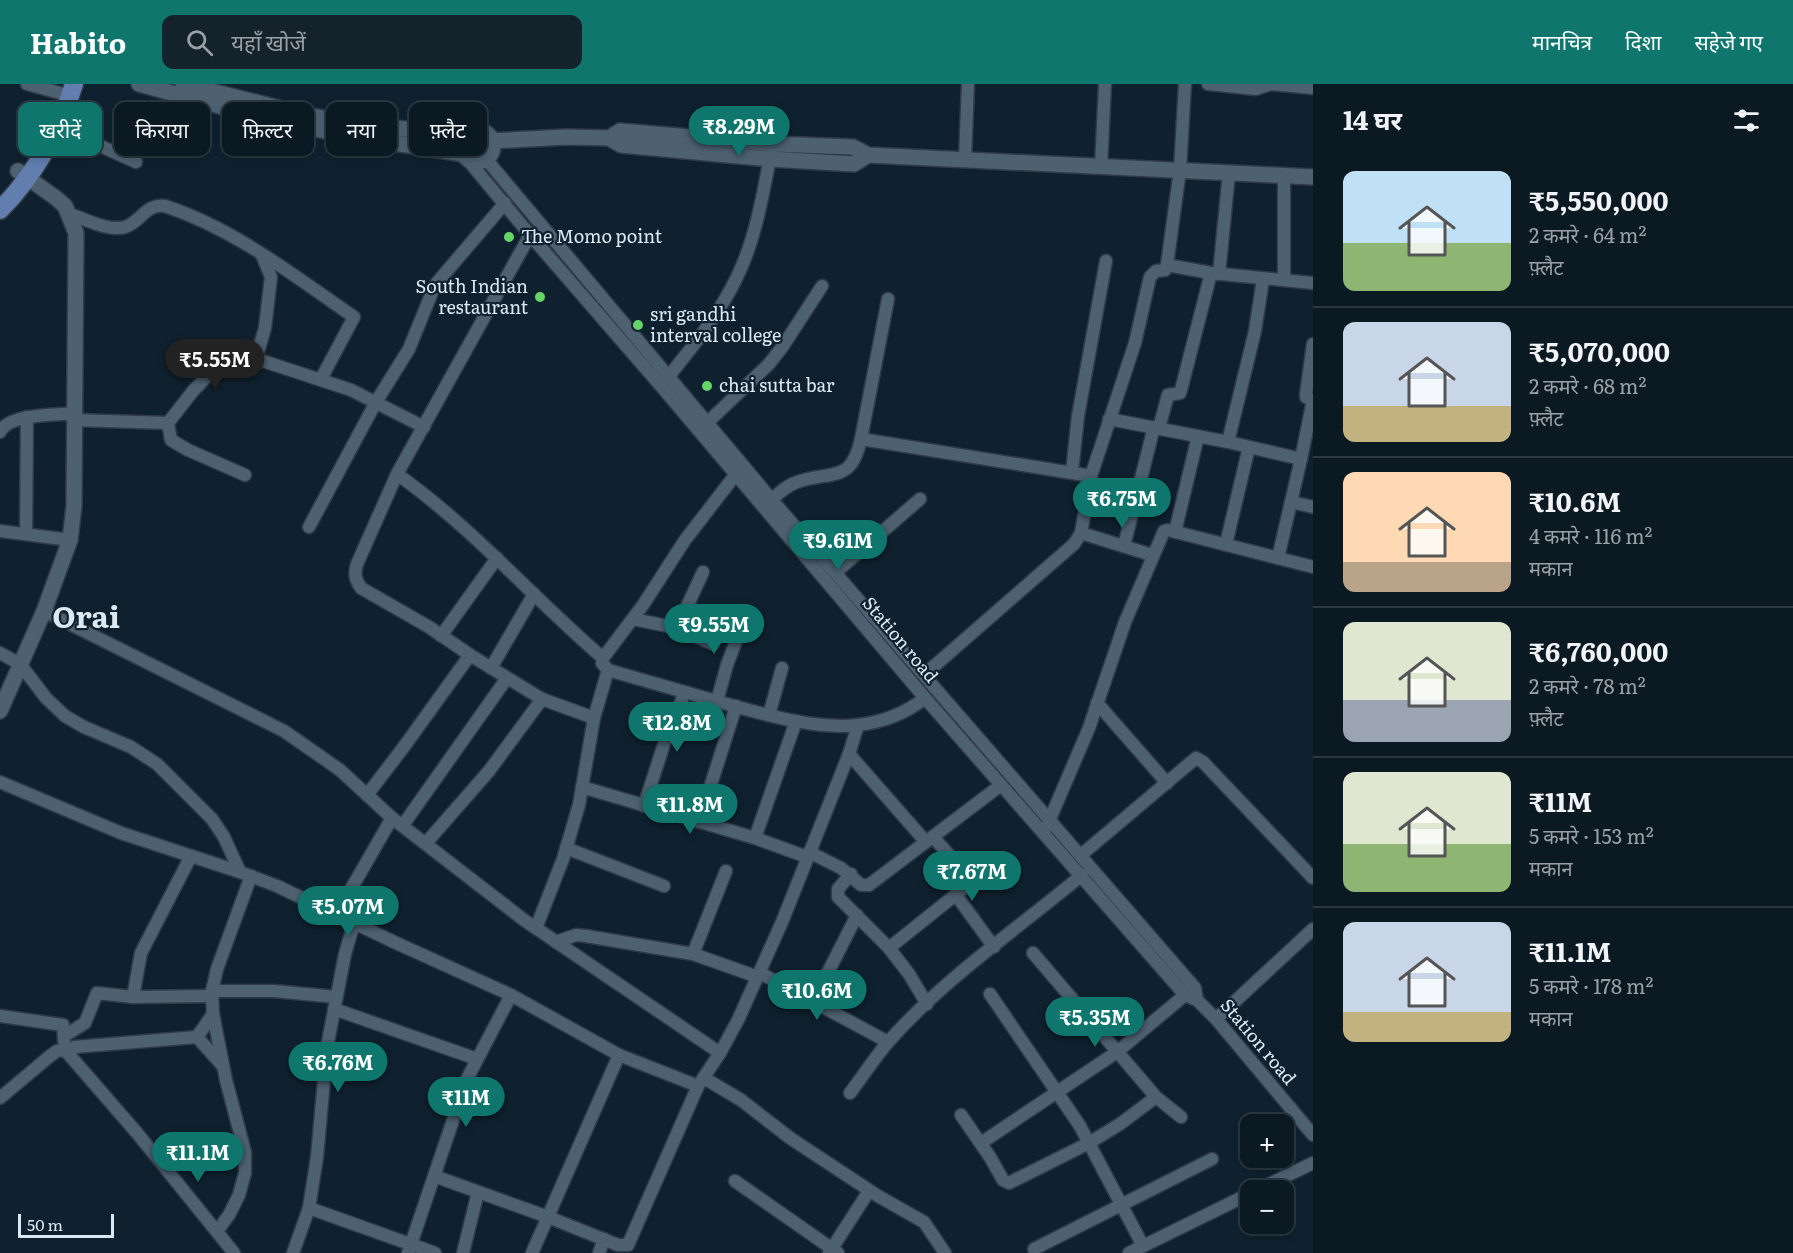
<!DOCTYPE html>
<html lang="hi">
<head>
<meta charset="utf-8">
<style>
  :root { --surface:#0b1923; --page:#14222b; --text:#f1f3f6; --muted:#9aa0a6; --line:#2b3841; --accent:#0f766e }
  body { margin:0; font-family:Literata,"Noto Sans Devanagari",serif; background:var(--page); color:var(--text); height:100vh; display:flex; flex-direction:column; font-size:22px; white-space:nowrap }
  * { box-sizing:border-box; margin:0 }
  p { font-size:20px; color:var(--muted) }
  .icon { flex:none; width:33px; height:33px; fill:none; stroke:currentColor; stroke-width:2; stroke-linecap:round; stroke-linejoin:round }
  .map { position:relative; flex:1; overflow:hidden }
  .drawer { display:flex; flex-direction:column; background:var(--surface); width:480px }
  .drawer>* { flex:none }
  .top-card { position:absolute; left:18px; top:18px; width:570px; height:54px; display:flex; gap:12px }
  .buttons { position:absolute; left:1240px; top:1030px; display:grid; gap:12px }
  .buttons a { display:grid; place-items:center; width:54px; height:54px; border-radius:12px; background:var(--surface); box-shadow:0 3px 9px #0003,0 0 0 2px var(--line); font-size:30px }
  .scale { position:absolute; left:18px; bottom:15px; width:96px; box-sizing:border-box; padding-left:6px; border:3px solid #dde9f2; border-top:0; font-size:16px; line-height:21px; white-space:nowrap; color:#dde9f2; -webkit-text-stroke:4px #0f212f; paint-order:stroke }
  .price { position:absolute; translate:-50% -51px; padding:0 14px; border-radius:21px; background:var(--accent); color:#fff; font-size:20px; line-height:39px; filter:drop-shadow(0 2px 3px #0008) }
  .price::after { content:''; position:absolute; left:50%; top:36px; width:18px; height:14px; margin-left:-9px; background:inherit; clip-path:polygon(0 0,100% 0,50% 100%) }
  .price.selected { background:#222; color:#fff }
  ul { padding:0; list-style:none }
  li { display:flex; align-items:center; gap:18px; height:150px; padding:0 30px }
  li+li { border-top:2px solid var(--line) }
  li span { display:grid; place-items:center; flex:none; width:168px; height:120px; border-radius:12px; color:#555 }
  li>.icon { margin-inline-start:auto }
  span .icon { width:72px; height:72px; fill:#fffc; stroke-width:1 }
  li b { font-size:26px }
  h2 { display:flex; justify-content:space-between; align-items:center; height:72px; padding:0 30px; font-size:26px }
  .chip { padding:0 21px; border-radius:12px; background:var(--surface); box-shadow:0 3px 9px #0003,0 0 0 2px var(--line); font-size:21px; line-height:54px }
  .chip.selected { background:var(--accent); color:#fff }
  header { display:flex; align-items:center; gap:36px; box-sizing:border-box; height:84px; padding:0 30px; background:var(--accent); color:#fff }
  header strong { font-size:28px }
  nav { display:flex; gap:33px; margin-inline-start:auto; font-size:21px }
  .search { width:420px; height:54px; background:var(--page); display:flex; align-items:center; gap:15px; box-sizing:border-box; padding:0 21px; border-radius:12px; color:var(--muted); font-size:22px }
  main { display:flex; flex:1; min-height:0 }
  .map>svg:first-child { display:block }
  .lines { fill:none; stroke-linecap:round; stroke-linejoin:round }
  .minor-casing { stroke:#313b47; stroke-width:15 }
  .tertiary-casing { stroke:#313b47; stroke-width:18 }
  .primary-casing { stroke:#313b47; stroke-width:21 }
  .minor { stroke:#4d6171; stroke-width:12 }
  .tertiary { stroke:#4d6171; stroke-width:15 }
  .primary { stroke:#617eaf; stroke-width:18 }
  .poi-dot { fill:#66d467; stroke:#0f212f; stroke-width:2 }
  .labels { text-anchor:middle; stroke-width:4.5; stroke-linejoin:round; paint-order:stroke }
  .poi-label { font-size:18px; fill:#dde9f2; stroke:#0f212f; text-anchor:start }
  .street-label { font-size:18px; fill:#dde9f2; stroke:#0f212f }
  .town-label { font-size:30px; font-weight:bold; fill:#dde9f2; stroke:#0f212f }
</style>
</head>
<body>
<header>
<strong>Habito</strong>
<div class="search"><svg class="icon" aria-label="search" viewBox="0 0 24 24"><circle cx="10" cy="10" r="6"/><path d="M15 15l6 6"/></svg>यहाँ खोजें</div>
<nav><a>मानचित्र</a><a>दिशा</a><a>सहेजे गए</a></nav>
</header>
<main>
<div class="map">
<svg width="1313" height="1169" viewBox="0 0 1313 1169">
  <rect width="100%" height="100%" fill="#0f212f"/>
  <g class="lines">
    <defs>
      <g id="minor">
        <path d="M27,0L60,9"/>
        <path d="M1208,0L1256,5L1271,0L1313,4"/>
        <path d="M58,43L136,78"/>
        <path d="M467,75L530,151L661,302L925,614L1185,911L1197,916L1216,935L1313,1051"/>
        <path d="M486,75L772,416L1195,904L1197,916"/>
        <path d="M965,76L968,0"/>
        <path d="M1101,83L1105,0"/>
        <path d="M1284,92V196"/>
        <path d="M70,130C85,135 109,148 125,143C141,138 146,119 165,122C235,145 294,192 354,233L321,295"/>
        <path d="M530,151L397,390L357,480C354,490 355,495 361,504L429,543L470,571L542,615L594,634"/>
        <path d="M1167,181L1211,189L1313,199"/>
        <path d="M1219,190L1229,89"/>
        <path d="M255,278L265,244L271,193L262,171"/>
        <path d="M669,292C694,261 720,229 737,193C756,154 763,110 771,68"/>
        <path d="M1109,335L1228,358L1301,375"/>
        <path d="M75,336L168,339"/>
        <path d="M708,338L769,280L783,262L822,202"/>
        <path d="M1159,344L1168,311L1180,309L1181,306L1211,189"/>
        <path d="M0,348C9,329 57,331 76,329"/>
        <path d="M861,355L1091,392"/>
        <path d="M1228,358L1255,247L1263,195"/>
        <path d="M1072,388L1078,332L1106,177"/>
        <path d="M397,390C473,444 533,514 603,574"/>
        <path d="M736,390L685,456L643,521L603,574L602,579L608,586C646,597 685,608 723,619C764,630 815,646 858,641C883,638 906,629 925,614"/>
        <path d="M245,391L188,366L171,356L168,339L193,307L214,285L263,277L351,306L424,343"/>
        <path d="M1291,418L1313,423"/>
        <path d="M767,420C776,412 785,402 797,398C833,386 851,400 861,355L888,215"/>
        <path d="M309,443L376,318L409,265L435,201L505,119"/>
        <path d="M0,447L70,456"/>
        <path d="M1175,448L1198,352"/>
        <path d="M1081,449L1152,471"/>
        <path d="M26,450L27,333"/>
        <path d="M1226,460L1249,363"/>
        <path d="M1124,462L1154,343"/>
        <path d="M1278,474L1301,375L1313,316L1306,313V310L1313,260"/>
        <path d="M836,488L920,415"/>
        <path d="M44,527L284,647L340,686L392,734L524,836L720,969"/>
        <path d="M633,535L677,544L713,560"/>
        <path d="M677,544L703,488"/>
        <path d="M441,552L497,474"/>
        <path d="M0,569L20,580L46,614L65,632L84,643L131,663L157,680L212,735L224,753L240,788"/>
        <path d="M491,584L534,510"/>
        <path d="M924,591L1074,460L1081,449L1091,392L1135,259L1150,193L1156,187L1165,186L1167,181L1180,86L1185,0"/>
        <path d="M717,617L727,581L744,536"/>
        <path d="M1097,619L1167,699"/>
        <path d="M769,631L782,584"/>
        <path d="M849,670L926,758"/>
        <path d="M0,698L121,749L240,788L277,802L394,858L511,911L619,971L698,1002"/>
        <path d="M582,703L755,754L807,773"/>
        <path d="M367,711L403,664L470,571"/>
        <path d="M644,722L665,657L675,638L684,608"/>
        <path d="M699,738L736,622"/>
        <path d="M403,741L507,594"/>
        <path d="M1047,742L1089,644L1125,538L1164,447L1168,446L1313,483"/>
        <path d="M755,754L796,637"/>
        <path d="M426,759L489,687L542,615"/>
        <path d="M566,764L664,802"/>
        <path d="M809,768L841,784L861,801H869L1001,701"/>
        <path d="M1081,771L1196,674L1203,678L1313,794"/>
        <path d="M191,772L141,869L133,913L212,912"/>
        <path d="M851,790L838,805V813L889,864L909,890L927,920"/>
        <path d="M956,811L994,863"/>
        <path d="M336,831L392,734"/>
        <path d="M536,844L563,775L579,721L594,634L608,586"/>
        <path d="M556,858L576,851L586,852L693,870L758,893"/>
        <path d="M889,864L969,800L970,796L968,792L933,753"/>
        <path d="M1033,869L1156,1013L1181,1033"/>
        <path d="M693,870L726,787"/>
        <path d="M760,889L888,958"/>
        <path d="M212,907H274L336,913"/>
        <path d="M990,910L1080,1042L1143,1162"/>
        <path d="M813,918L857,831"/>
        <path d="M334,925L477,975"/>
        <path d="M0,932L63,941L64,957"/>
        <path d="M1216,935L1313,845"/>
        <path d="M64,952L85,939L97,909L133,913"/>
        <path d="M197,953L222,981"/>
        <path d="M197,953L213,930"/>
        <path d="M69,970L74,963L197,953"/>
        <path d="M704,994L741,1016L790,1054L878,1112L924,1138L945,1169"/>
        <path d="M850,1009C863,992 875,973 889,957C945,894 1017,845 1082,791"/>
        <path d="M0,1014L50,972L57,967L65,966L137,1049L234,1169"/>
        <path d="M961,1031L990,1073L1003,1096L1009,1099L1089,1059L1120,1040L1156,1013"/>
        <path d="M981,1059L1117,968L1185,911"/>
        <path d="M434,1092L548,1133L618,1161H628L698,1002L720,969L738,936L782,838L849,670L858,641"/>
        <path d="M735,1097L838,1169"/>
        <path d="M1255,1107L1313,1079"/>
        <path d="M309,1124L435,1169"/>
        <path d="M217,1147L229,1131L239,1111L245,1089V1068L226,996L213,930L212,907L217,885L251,792"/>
        <path d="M1034,1165L1212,1075"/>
        <path d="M293,1169L309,1124L317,1073L327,963L345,870L354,839"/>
        <path d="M408,1169L467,995L511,911"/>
        <path d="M463,1169L478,1108"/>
        <path d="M532,1169L619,971"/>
        <path d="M599,1169L604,1155"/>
        <path d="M829,1169L869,1107"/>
        <path d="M1129,1169L1251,1109"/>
      </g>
      <g id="tertiary">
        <path d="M139,0L267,35L344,51L463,70"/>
        <path d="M183,0L307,31L355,40L465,51"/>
        <circle cx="477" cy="62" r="16"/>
        <path d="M609,54L620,47L773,60L853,63L868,71L1313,93"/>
        <path d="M492,57L566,53L609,54L621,61L770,75L854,80L868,71"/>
        <path d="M0,627L44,527L70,456L74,422L76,149L65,122L56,114L18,87"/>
      </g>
      <path id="primary" d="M0,126C34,92 60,46 74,0"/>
    </defs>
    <use href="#minor" class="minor-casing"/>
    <use href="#tertiary" class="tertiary-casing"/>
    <use href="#primary" class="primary-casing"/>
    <use href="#minor" class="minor"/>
    <use href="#tertiary" class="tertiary"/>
    <use href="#primary" class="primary"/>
  </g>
  <g class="poi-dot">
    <circle cx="509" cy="153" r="6"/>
    <circle cx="540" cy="213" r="6"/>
    <circle cx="638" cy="241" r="6"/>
    <circle cx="707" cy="302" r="6"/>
  </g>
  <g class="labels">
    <g class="poi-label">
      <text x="521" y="159">The Momo point</text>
      <text x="528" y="209" text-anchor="end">South Indian<tspan x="528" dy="21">restaurant</tspan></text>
      <text x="650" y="237">sri gandhi<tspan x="650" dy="21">interval college</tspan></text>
      <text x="719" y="308">chai sutta bar</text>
    </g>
    <g class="street-label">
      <text transform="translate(900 556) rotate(50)" y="6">Station road</text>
      <text transform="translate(1258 958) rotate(50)" y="6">Station road</text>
    </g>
    <g class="town-label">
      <text x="86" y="544">Orai</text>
    </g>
  </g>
</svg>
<div class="buttons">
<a>+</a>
<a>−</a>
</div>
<div class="scale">50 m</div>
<b class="price" style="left:739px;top:73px">₹8.29M</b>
<b class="price selected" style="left:215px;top:306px">₹5.55M</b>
<b class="price" style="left:1122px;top:445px">₹6.75M</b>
<b class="price" style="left:838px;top:487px">₹9.61M</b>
<b class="price" style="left:714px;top:571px">₹9.55M</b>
<b class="price" style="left:677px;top:669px">₹12.8M</b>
<b class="price" style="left:690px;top:751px">₹11.8M</b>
<b class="price" style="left:972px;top:818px">₹7.67M</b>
<b class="price" style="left:348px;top:853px">₹5.07M</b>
<b class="price" style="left:817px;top:937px">₹10.6M</b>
<b class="price" style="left:1095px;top:964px">₹5.35M</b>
<b class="price" style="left:338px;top:1009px">₹6.76M</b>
<b class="price" style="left:466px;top:1044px">₹11M</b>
<b class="price" style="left:198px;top:1099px">₹11.1M</b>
<div class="top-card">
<a class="chip selected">खरीदें</a>
<a class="chip">किराया</a>
<a class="chip">फ़िल्टर</a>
<a class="chip">नया</a>
<a class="chip">फ़्लैट</a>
</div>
</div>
<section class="drawer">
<h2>14 घर<svg class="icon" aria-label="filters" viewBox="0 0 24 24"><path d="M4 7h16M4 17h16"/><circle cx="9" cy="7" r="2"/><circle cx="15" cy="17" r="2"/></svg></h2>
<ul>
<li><span style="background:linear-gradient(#bfe0f5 60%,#8fb573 0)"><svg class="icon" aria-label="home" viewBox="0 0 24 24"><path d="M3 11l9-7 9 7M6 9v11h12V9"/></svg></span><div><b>₹5,550,000</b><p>2 कमरे · 64 m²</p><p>फ़्लैट</p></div></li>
<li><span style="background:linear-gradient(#c9d6e8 70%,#c2b280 0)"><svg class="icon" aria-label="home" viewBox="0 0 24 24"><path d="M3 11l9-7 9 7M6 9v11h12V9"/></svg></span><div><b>₹5,070,000</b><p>2 कमरे · 68 m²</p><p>फ़्लैट</p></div></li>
<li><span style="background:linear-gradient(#ffd9b3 75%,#b9a48a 0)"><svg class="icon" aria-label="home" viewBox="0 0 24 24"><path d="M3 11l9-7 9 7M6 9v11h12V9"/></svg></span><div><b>₹10.6M</b><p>4 कमरे · 116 m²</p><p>मकान</p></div></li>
<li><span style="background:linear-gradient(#dfe7d0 65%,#9aa5b1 0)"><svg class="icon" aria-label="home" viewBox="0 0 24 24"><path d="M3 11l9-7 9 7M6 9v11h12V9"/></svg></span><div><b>₹6,760,000</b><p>2 कमरे · 78 m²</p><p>फ़्लैट</p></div></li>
<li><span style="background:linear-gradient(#dfe7d0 60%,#8fb573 0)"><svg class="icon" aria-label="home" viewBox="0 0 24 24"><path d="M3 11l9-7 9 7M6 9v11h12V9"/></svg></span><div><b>₹11M</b><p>5 कमरे · 153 m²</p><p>मकान</p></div></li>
<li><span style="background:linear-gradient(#c9d6e8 75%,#c2b280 0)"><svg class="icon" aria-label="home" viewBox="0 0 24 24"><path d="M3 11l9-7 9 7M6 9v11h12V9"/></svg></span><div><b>₹11.1M</b><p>5 कमरे · 178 m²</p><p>मकान</p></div></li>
</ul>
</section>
</main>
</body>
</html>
